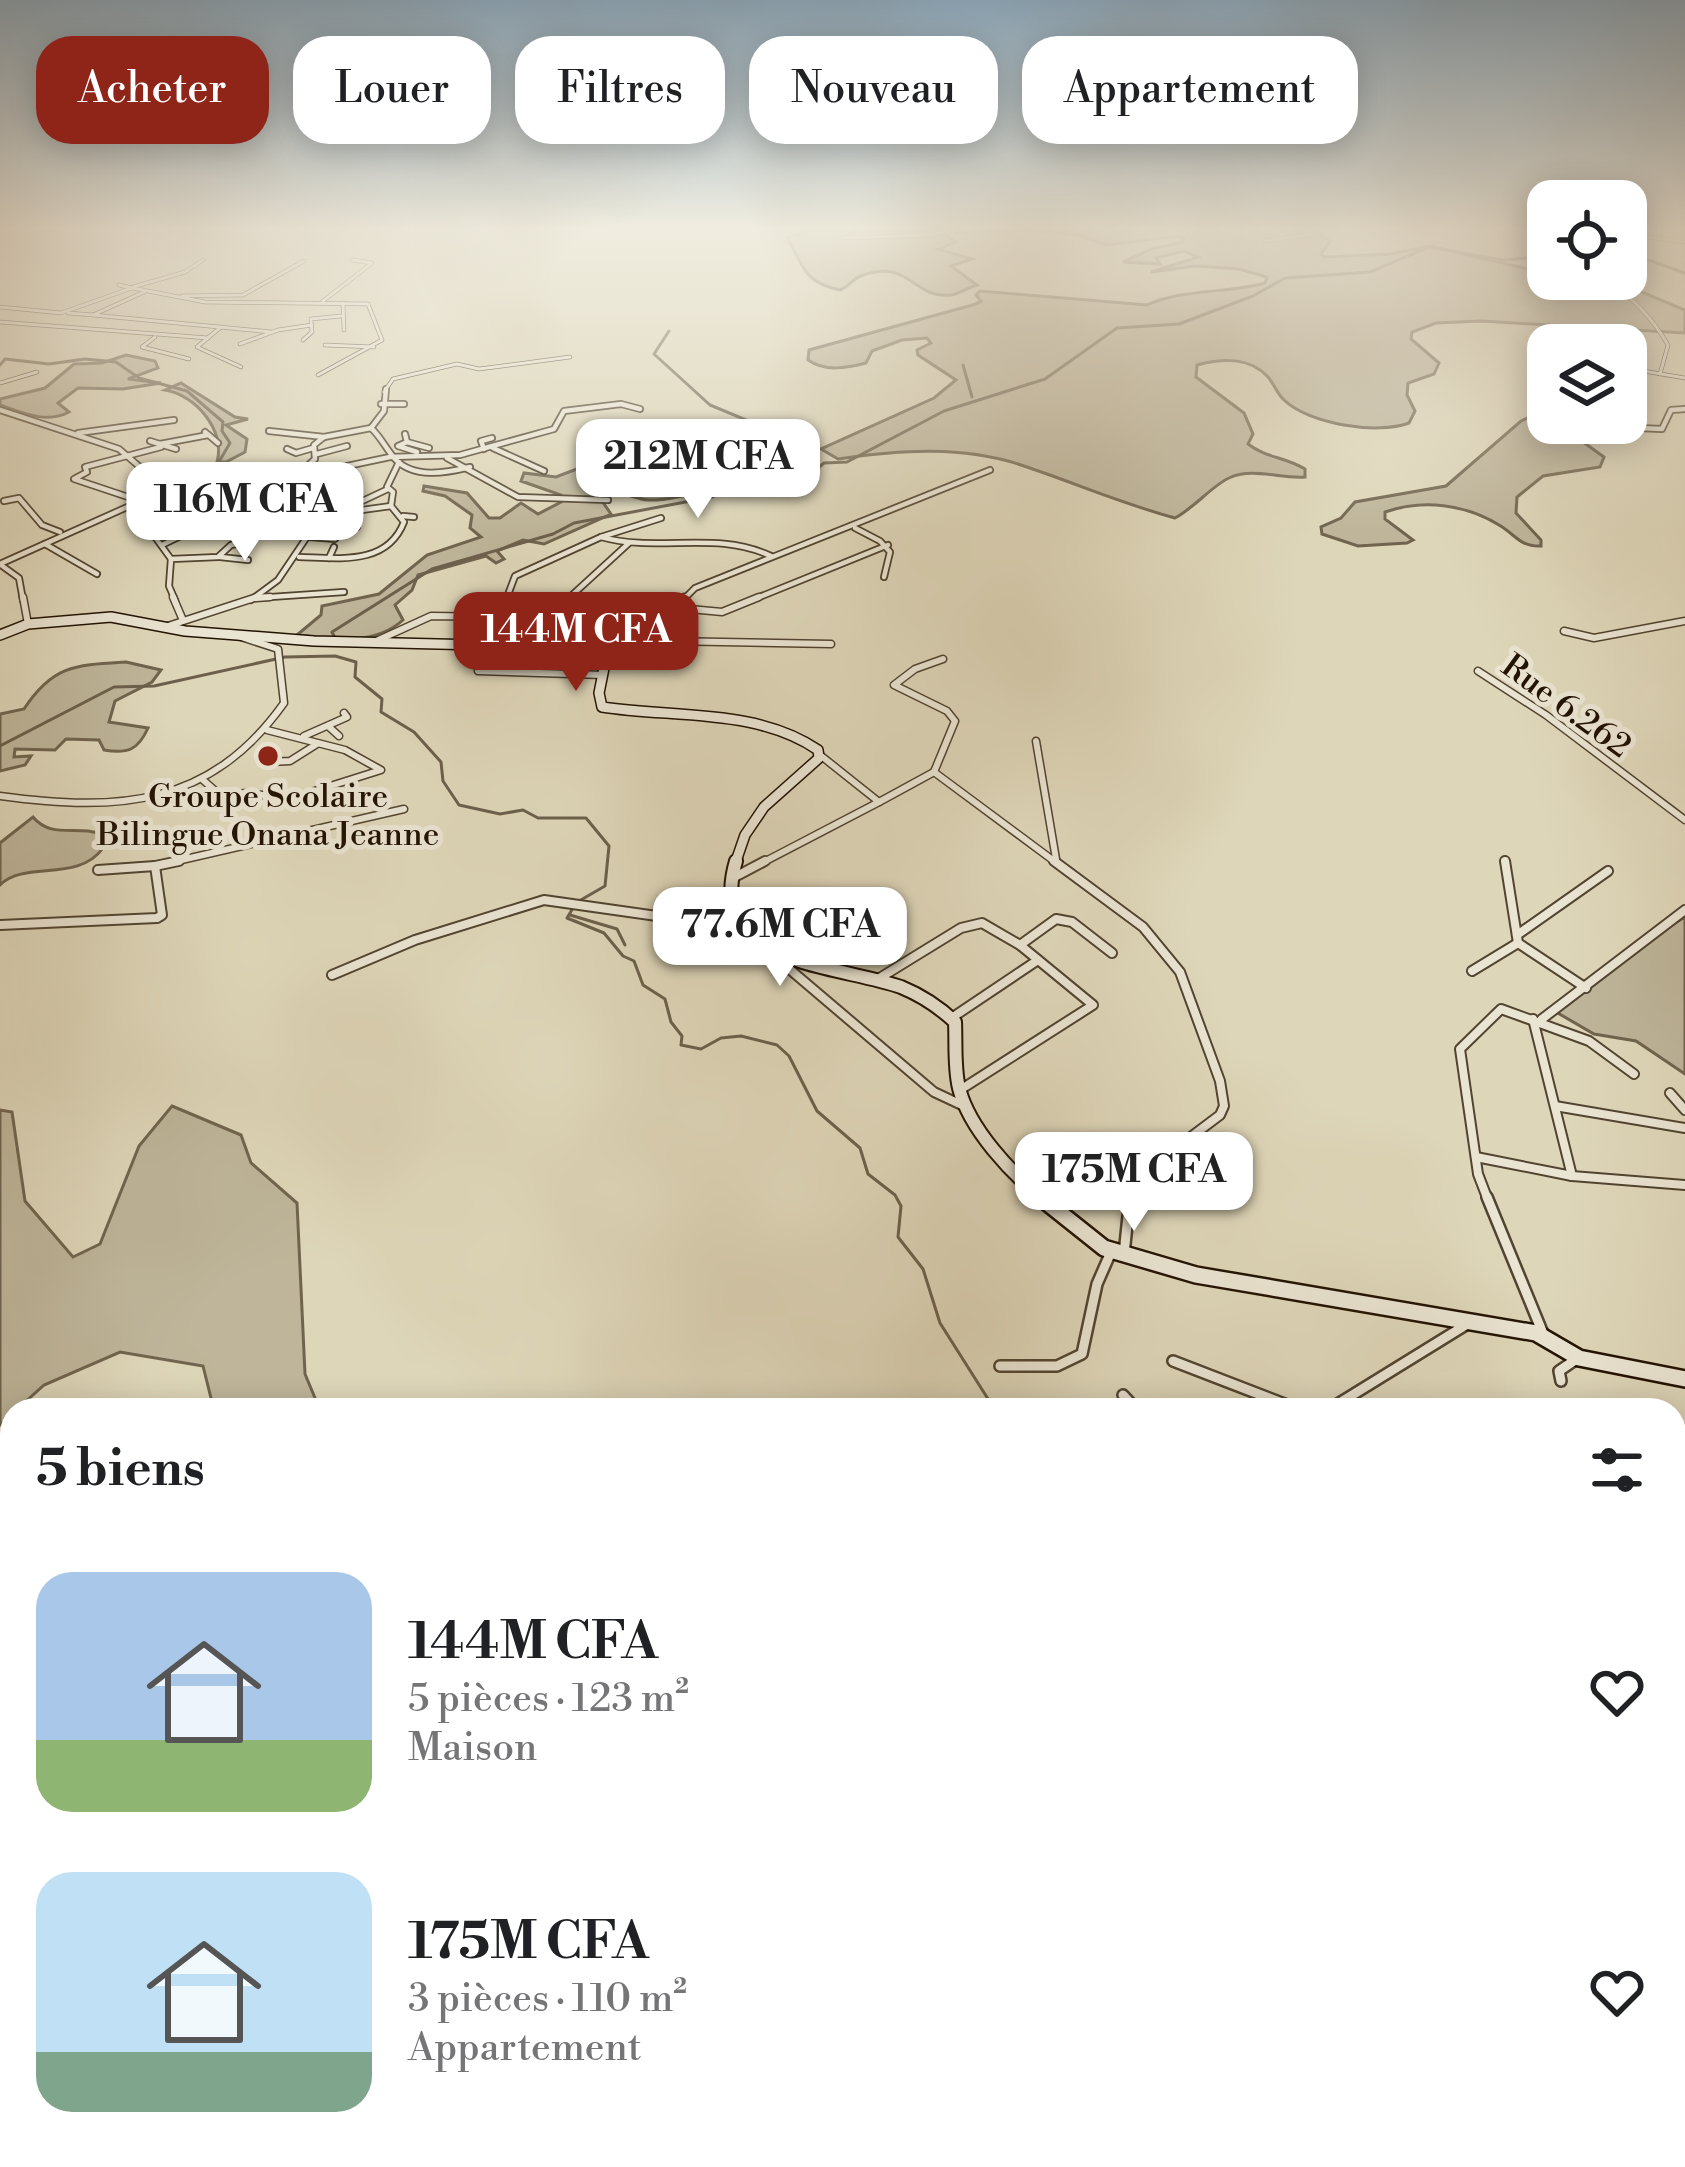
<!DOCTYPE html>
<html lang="fr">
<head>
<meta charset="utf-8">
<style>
  :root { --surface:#fff; --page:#f6f6f6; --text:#202124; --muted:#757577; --accent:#8f2418 }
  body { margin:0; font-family:"Libre Bodoni",serif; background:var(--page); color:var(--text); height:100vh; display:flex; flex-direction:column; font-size:45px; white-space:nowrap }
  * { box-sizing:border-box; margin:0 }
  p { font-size:39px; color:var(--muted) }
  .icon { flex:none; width:66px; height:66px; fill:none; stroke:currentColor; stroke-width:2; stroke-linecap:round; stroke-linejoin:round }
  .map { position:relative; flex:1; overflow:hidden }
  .details { position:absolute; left:0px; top:1398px; width:1686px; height:771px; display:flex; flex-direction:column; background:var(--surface); border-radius:36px 36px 0 0; box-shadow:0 6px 30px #0003 }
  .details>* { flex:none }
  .top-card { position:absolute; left:36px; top:36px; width:1614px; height:108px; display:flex; gap:24px }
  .tools { position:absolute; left:1527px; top:180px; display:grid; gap:24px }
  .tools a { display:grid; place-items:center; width:120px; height:120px; border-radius:24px; background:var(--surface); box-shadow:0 6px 30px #0003; font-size:60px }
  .price { position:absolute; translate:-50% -102px; padding:0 27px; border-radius:24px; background:#fff; color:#222; font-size:39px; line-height:78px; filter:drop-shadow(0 3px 6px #0008) }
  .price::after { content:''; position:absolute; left:50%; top:72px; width:36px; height:27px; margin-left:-18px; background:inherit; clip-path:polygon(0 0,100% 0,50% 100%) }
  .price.active { background:var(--accent); color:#fff }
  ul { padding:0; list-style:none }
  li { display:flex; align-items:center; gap:36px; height:300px; padding:0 36px }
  li span { display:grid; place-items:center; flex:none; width:336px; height:240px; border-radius:36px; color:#555 }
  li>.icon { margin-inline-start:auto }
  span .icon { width:144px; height:144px; fill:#fffc; stroke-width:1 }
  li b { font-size:51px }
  h2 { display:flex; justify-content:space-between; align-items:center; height:144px; padding:0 36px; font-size:51px }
  .chip { padding:0 42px; border-radius:36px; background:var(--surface); box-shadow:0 6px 30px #0003; font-size:42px; line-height:108px }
  .chip.active { background:var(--accent); color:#fff }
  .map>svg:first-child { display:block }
  .green { fill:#beb59a; stroke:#70644e; stroke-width:3 }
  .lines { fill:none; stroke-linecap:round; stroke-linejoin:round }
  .stream-far1 { stroke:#6c604b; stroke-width:3 }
  .stream { stroke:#6c604b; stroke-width:4.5 }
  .street-far5-casing { stroke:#514430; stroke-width:4.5 }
  .street-far4-casing { stroke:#514430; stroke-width:8 }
  .street-far3-casing { stroke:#514430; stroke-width:9 }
  .street-far2-casing { stroke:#514430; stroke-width:12 }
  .street-far1-casing { stroke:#514430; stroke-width:14 }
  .street-casing { stroke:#514430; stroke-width:16 }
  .secondary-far2-casing { stroke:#221302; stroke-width:12 }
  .secondary-far1-casing { stroke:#221302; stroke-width:16 }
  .secondary-casing { stroke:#221302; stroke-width:20 }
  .street-far5 { stroke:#eae4d2; stroke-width:3 }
  .street-far4 { stroke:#eae4d2; stroke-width:4.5 }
  .street-far3 { stroke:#eae4d2; stroke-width:6 }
  .street-far2 { stroke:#eae4d2; stroke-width:8 }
  .street-far1 { stroke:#eae4d2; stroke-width:9 }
  .street { stroke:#eae4d2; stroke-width:12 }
  .secondary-far2 { stroke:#eae4d2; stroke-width:9 }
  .secondary-far1 { stroke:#eae4d2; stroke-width:12 }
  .secondary { stroke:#eae4d2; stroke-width:15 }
  .poi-dot { fill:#8f2418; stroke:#eae4d2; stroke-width:4.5 }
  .labels { text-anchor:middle; stroke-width:10; stroke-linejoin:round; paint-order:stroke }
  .far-street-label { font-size:33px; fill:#221302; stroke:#eae4d2 }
  .far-poi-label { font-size:33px; fill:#221302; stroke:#eae4d2 }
</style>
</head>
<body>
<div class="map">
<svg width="1685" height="2167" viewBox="0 0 1685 2167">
  <rect width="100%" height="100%" fill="#ded6b9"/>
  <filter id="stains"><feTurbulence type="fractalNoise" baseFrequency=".00167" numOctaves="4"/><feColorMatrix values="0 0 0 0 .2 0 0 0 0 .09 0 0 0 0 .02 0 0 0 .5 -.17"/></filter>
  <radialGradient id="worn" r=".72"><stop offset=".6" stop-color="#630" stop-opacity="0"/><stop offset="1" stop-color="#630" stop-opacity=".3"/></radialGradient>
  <g class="green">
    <path d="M816,228L863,233L871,228L918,232L935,228H1306L1330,241L1321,254L1324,257L1390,254L1430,246L1528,269L1548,279L1637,290L1685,310V333L1481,321L1436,323L1412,332L1411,339L1439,363L1434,374L1408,383L1407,395L1415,411L1409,423C1377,435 1309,424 1284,400C1277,394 1274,384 1268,377C1250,357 1221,358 1197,365L1196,377L1244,413L1253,434L1248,444C1266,458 1286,457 1305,469V477C1280,479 1252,467 1229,478C1213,485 1194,508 1175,518C1123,504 1075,483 1024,466C964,445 899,450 838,459L821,449L934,398L956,380L918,355L917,350L931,343L927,338L902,340L872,351L866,363C847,368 825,372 808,360L809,350L976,304L981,301L976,295L980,291L1147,305C1185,288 1226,294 1265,283L1267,277L1239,269L1195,266L1151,272L1198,257L1184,251L1156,258L1160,264L1123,262L1154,248L1181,243L1184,239L1178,236L1107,245L1079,235L1029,230L943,233L956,242L938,249L972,259L951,266L977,285C969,287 959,294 951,295C912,299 911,259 863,275C851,279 851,286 840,290C802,282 804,265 787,238Z"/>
    <path d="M126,355L155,361L158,368L128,379L161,383L123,389L78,388L58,403L69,412C47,424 23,413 0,405V399L45,388L74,364L102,363Z"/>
    <path d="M181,383L235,417L248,419L226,425L247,439L245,452L226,462H217C226,431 196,395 165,390Z"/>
    <path d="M1548,385V423H1596L1579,439L1604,457L1600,467L1543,476L1517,497L1516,513L1541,540V546C1520,547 1516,535 1499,525C1465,504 1423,499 1385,512V519L1413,540L1407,543L1358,546L1322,534L1321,527L1341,518L1355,502L1446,486L1521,421L1542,411L1536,387Z"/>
    <path d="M587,465L688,495C675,497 661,501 648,500C629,498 617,486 602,501L611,514L544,544L523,540L497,551L504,559L496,563L486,556L418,575L412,590L395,605L403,620C374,646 334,639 297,635L321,615L322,606L379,594L427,555L481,537L470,528L472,515L445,496L423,491L424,486L467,493L489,518H500L521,503L538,514L561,502V495L521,481L524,473L556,477Z"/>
    <path d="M126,662L161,670L152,682L115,701L109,722L148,728C138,750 128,754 104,750L99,740L66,739L55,750L15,749L14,757L31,756L25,765L0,771V714L24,709C53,665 75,665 126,662Z"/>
    <path d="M33,817C52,840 79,824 103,835V848C78,883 25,860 0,885V843Z"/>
    <path d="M1685,917V1074L1636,1041L1594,1034L1556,1012C1595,983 1644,939 1685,917Z"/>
    <path d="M172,1106L241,1135L251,1163L297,1203L305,1374L320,1410H214L203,1366L120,1352L44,1385L0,1425V1110L12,1112L25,1201L73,1257L100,1244L139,1146Z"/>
    <path d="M0,1450L12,1463V1752L0,1743Z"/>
    <path d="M12,1865V2157H355L356,2167H0V1884Z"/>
  </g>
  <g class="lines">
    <g class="stream-far1">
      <path d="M1626,252L1685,273"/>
      <path d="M669,331L654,354L710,405L780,434L781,467L757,478"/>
      <path d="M0,365L5,359L49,364L85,359L116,362L139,378L187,391L223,422L222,431L230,443L220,460"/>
      <path d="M963,365L972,397"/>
      <path d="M334,636L332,632L432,569L553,534L574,523L712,497L749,478L773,482L813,472L824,463L847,462L944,411L1045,379L1117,328L1179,324L1253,296L1285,278L1370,272L1429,247L1504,260L1548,256"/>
      <path d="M0,746L114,687L154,686L285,657L335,656L356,662L355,677L382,699L381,712L414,732L441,762L443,781L459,805L500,814L523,810L538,818H586L609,846L605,886L579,901"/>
      <path d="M573,908L567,918L604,933L623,956L634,961L643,985L665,999L671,1022L682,1036L681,1045L701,1049L721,1038L741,1036L777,1045L789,1056L817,1111L860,1148L868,1174L895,1195L901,1206L898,1237L923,1269L940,1323L995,1410"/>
      <path d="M570,915L617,929L625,945"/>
    </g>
    <path class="stream" d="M1674,2088L1685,2097"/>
    <defs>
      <g id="street-far5">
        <path d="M1261,228L1283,235"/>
        <path d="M0,230H8"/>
        <path d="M48,230L67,228"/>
        <path d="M14,234L48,228"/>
        <path d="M1626,234L1685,242"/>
        <path d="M1529,236L1548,240"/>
        <path d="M844,238L929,235L970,228"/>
        <path d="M1265,241L1313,234L1299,228"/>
        <path d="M1606,279C1632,297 1652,317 1668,345L1660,374"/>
        <path d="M133,287L185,272L203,260"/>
        <path d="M132,288L205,302L368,304L382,340L318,375"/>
        <path d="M182,296L243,295L304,261"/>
        <path d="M323,301L372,263L352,260"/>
        <path d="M343,303L344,330"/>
        <path d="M0,307L61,313L132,288L119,285"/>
        <path d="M68,313L93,315L144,292"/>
        <path d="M93,315L271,332"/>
        <path d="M0,322L208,338"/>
        <path d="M221,327L197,347L241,367"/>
        <path d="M155,337L142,347L189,359"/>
        <path d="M303,340L312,332L311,319L341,316"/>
        <path d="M240,344L278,330L312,325"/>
        <path d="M325,345L374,347"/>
        <path d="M1626,368L1685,378"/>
        <path d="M0,383L37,372"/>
        <path d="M384,392L393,379L457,364L479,369L570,357"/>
      </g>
      <g id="street-far4">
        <path d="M381,404H404"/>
        <path d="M0,410L119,449L163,487"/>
        <path d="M1616,423L1615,427L1662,429L1671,410L1685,409"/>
        <path d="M371,428L384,411L386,389"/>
        <path d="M269,431L324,437"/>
        <path d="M205,432L218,443"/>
        <path d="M78,433L174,420"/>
        <path d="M405,434L407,442L398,446L417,452"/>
        <path d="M150,441L176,449"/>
        <path d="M407,442L429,448"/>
        <path d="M160,444L208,435"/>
        <path d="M493,448L544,471"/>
        <path d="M287,449L296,453L313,448"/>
        <path d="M484,449L481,441L492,438"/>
        <path d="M317,454L347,446"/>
        <path d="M447,458L518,497L608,500"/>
        <path d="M301,472L315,459L314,445L324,437L371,428C381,437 386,449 395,459C414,479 446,473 470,467"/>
        <path d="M298,482L305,481L304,472"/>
        <path d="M184,483L230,502L297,514L310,506L311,494L338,489L349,476"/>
        <path d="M266,483L281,482"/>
        <path d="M134,499L74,479L87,472L85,467L161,447"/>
        <path d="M4,501L19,498L42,525L60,532"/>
        <path d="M300,502L338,501"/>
        <path d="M356,504L388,489"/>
        <path d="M403,516L414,517"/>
        <path d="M147,526L171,559"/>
        <path d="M855,528L880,541L890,552L884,577"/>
        <path d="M256,529H281L297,514L318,516L391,506"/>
        <path d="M310,537L335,539L344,526L357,527"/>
        <path d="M601,537C659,553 715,530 771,556"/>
        <path d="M45,544L97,574"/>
        <path d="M162,545L243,506L246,514L256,517V530L247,542L231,545L218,557L171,559L169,586L175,600"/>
        <path d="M220,557L248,560"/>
        <path d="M299,557C339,558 387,566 404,522L391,506L393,492L387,487L399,462"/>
        <path d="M329,558L334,547"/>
        <path d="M0,564L183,482L328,470L390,457L460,455L554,429L564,411L621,404L640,409"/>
        <path d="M1,565L19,578L23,600"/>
        <path d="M570,597L629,543"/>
        <path d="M256,598L344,592"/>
        <path d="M570,598L588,600"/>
        <path d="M251,600L278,580L321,516"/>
        <path d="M506,600L515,576L601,537L661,518"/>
        <path d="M683,600L695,588L990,470"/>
        <path d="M752,600L888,545"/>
      </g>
      <g id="street-far3">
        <path d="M23,597L28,624"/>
        <path d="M173,597L182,618"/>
        <path d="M507,597L478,671L603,675"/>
        <path d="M256,598L270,597"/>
        <path d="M570,598L613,603L608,648L618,642L667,641L684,597"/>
        <path d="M679,608L722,612L759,597"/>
        <path d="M165,627L257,597"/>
        <path d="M1564,631L1594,638L1685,621"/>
        <path d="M667,641L831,644"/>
        <path d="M374,642L431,616L499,617"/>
        <path d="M943,659L915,669L894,685L947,711L955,721L934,772L1058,864"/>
        <path d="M1478,671L1546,715L1685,820"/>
        <path d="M328,726L339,736"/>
        <path d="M304,736L347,717L344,713"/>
        <path d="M1036,741L1056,859"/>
        <path d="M820,755L879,802L934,772"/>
        <path d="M269,762L290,761L317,744"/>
        <path d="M203,780L220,795L248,793L289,799L381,770L345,750L267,730"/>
        <path d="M0,796C119,812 210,807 284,703L278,649L241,637"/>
        <path d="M164,864L404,809"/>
        <path d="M760,864L879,802"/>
      </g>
      <g id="street-far2">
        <path d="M1054,861L1143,927L1180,972L1220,1081L1224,1106L1220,1115L1131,1182L1129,1200"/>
        <path d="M1505,861L1518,943L1586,988"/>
        <path d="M98,870L155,866"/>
        <path d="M731,879L765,861"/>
        <path d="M0,925L157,918L162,915L155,866L179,861"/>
        <path d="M1517,935L1608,871"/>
        <path d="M1020,945L1056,919L1072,922L1112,953"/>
        <path d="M783,955L787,967L934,1092L966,1107"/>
        <path d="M1472,971L1518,943"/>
        <path d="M332,975L415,940L544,900L671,918L730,913"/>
        <path d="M878,979L961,928L982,923L1020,945L1093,1005L960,1090"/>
        <path d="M953,1017L1038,960"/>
        <path d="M1533,1019L1572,1176"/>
        <path d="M1542,1019L1685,910"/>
        <path d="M1670,1093L1685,1110"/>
        <path d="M1555,1106L1685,1128"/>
        <path d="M1476,1157L1572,1176L1685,1185"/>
        <path d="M1488,1200L1478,1174L1460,1049L1501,1009L1589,1041L1634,1074"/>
      </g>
      <g id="street-far1">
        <path d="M1487,1197L1544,1336"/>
        <path d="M1124,1254L1130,1197"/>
        <path d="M1173,1361L1300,1410"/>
        <path d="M1000,1366H1057L1082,1354L1097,1284L1111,1252"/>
        <path d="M1561,1381L1559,1371L1578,1358"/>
        <path d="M1123,1395L1137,1410"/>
        <path d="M1328,1410L1469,1323"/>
      </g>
      <g id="street">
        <path d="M1674,1637L1685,1638"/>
        <path d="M1674,1901L1685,1915"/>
        <path d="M1017,2157L1021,2167"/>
        <path d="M1359,2157L1361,2167"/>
        <path d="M1445,2157L1450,2167"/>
        <path d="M1518,2157L1531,2167"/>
        <path d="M1601,2167L1604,2157"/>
      </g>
      <path id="secondary-far2" d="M0,635L28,624L111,617L185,631L314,641L608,648L599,693L602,707C672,718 757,708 818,750L819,758L764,807L745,835L735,864"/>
      <path id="secondary-far1" d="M736,861C705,966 835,964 901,987C923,996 938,1006 955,1022C956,1043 954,1068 959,1088C969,1129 1012,1174 1044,1200"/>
      <path id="secondary" d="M1040,1197L1104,1248L1196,1275L1536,1333L1579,1358L1685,1379"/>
    </defs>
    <use href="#street-far5" class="street-far5-casing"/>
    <use href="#street-far4" class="street-far4-casing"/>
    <use href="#street-far3" class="street-far3-casing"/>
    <use href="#street-far2" class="street-far2-casing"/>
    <use href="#street-far1" class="street-far1-casing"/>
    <use href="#street" class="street-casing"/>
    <use href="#secondary-far2" class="secondary-far2-casing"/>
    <use href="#secondary-far1" class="secondary-far1-casing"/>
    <use href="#secondary" class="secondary-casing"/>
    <use href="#street-far5" class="street-far5"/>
    <use href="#street-far4" class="street-far4"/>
    <use href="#street-far3" class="street-far3"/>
    <use href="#street-far2" class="street-far2"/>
    <use href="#street-far1" class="street-far1"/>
    <use href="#street" class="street"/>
    <use href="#secondary-far2" class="secondary-far2"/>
    <use href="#secondary-far1" class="secondary-far1"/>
    <use href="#secondary" class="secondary"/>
  </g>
  <linearGradient id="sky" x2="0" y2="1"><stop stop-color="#8aa7bc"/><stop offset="0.43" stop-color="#f0ede0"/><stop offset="1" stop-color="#f0ede0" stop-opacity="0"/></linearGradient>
  <rect width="1685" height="531" fill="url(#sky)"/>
  <circle class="poi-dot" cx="268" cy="756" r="12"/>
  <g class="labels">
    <g class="far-street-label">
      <text transform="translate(1567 705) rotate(36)" y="12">Rue 6.262</text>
    </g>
    <g class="far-poi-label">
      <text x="268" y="807">Groupe Scolaire<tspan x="268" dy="38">Bilingue Onana Jeanne</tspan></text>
    </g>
  </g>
  <rect width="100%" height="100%" filter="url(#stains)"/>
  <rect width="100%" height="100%" fill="url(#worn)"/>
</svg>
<div class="tools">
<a><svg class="icon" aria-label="locate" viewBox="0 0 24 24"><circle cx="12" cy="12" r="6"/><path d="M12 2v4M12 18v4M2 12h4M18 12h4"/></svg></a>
<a><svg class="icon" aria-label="layers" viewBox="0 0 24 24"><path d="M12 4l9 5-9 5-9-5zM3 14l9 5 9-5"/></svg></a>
</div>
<b class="price" style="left:698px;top:521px">212M CFA</b>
<b class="price" style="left:245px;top:564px">116M CFA</b>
<b class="price active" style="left:576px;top:694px">144M CFA</b>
<b class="price" style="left:780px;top:989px">77.6M CFA</b>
<b class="price" style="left:1134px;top:1234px">175M CFA</b>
<div class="top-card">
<a class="chip active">Acheter</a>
<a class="chip">Louer</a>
<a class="chip">Filtres</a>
<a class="chip">Nouveau</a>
<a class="chip">Appartement</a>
</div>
<section class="details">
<h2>5 biens<svg class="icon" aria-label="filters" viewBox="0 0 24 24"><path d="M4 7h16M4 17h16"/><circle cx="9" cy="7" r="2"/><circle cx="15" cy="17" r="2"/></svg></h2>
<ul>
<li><span style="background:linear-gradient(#a9c7e8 70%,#8fb573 0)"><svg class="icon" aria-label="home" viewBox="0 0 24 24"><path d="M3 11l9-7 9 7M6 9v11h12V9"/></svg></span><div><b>144M CFA</b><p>5 pièces · 123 m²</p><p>Maison</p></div><svg class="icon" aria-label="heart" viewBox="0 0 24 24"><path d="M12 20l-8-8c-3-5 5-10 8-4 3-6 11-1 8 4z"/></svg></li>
<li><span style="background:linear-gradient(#bfe0f5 75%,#7fa58c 0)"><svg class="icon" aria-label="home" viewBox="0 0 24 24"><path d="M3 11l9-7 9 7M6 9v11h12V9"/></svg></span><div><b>175M CFA</b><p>3 pièces · 110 m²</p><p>Appartement</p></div><svg class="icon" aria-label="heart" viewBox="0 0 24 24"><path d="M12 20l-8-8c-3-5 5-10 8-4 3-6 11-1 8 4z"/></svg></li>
</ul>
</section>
</div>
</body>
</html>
